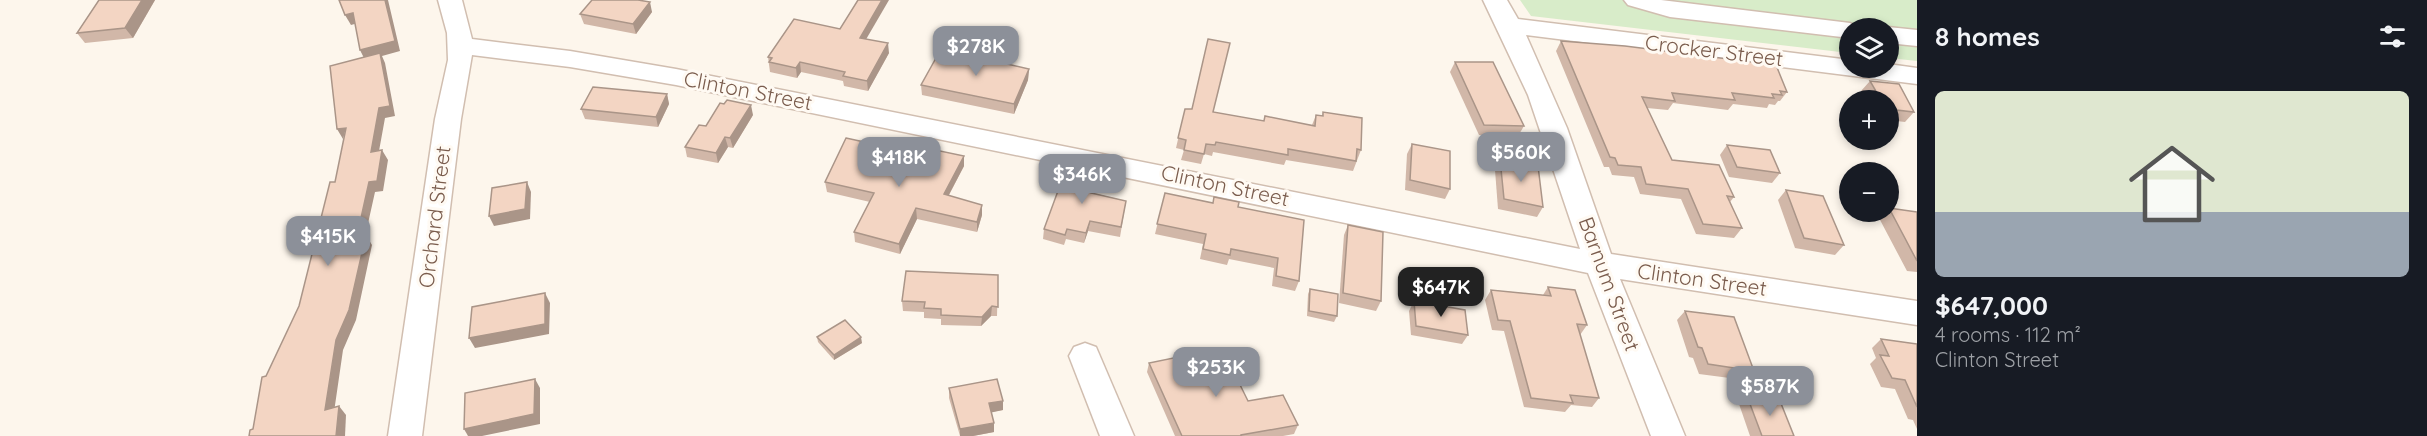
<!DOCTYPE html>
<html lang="en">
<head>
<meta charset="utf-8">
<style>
  :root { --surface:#171b24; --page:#242831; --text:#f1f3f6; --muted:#9ea1a6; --line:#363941; --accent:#8c9099 }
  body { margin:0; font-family:Quicksand,sans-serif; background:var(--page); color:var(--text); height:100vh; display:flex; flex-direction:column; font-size:22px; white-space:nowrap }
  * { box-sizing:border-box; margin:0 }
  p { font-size:20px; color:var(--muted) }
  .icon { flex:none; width:33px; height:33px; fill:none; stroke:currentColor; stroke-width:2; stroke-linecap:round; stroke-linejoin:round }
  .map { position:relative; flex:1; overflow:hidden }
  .sheet { display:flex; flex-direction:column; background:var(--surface); width:510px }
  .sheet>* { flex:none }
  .buttons { position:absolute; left:1839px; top:18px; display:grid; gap:12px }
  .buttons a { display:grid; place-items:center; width:60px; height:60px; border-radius:50%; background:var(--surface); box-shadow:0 3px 9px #0003; font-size:30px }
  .price { position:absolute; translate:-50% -51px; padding:0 14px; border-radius:12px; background:var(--accent); color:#fff; font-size:20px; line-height:39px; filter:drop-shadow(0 2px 3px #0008) }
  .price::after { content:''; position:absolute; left:50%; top:36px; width:18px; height:14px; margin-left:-9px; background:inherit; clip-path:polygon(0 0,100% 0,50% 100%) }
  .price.on { background:#222; color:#fff }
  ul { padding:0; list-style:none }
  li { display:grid; align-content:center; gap:12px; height:318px; padding:0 18px }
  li+li { border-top:2px solid var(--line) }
  li span { display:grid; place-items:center; height:186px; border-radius:9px; color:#555 }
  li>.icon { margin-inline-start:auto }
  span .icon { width:108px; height:108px; fill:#fffc; stroke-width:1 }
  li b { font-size:26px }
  h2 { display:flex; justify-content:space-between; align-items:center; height:72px; padding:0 18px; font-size:26px }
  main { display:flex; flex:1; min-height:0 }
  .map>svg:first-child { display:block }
  .green { fill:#d8ecc9 }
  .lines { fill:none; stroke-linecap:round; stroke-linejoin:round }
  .minor-casing { stroke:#d1beb0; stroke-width:3 }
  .minor { fill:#fff; fill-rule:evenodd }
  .wall { fill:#d1b7a8 }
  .shaded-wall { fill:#aa9588 }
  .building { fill:#f3d5c3; stroke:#aa9588; stroke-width:1.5 }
  .labels { text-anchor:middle; stroke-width:6; stroke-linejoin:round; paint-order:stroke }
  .street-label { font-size:21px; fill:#7a5c4d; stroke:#fffaf3 }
</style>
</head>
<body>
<main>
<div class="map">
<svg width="1917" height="436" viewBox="0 0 1917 436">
  <rect width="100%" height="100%" fill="#fdf6ec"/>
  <path class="green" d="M1520,0H1917V61L1889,58L1888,28H1850L1849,53L1531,16Z"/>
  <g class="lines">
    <defs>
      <g id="minor">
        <path d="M438,0H462L472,39L570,51L676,69L1580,249L1528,95L1483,0H1507L1518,19L1850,60V68H1888V64L1917,68V84L1526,35L1567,128L1611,254L1917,301V325L1620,279L1685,436H1651L1588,273L676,85L570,67L472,55L461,119L422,436H388L435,119L448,60L447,33Z"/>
        <path d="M1624,0H1661L1850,23L1860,28H1850V38L1670,17L1628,5Z"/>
        <path d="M1888,27L1917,30V46L1888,43V28H1884Z"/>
        <path d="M1085,343L1096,347L1134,436H1100L1069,356L1074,347Z"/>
      </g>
    </defs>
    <use href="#minor" class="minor-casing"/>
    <use href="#minor" class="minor"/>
  </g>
  <g class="wall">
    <path d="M99,0H155L133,38L85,43L77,33Z"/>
    <path d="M592,0H641L652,12L636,34L584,24L580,14Z"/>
    <path d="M866,39L889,53L868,91L844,86L843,81L801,72L797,78L770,72L768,57Z"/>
    <path d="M1561,41L1787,92L1780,101H1778L1775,105L1769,104L1767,108L1733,104L1728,110L1673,103L1668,110L1647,108L1672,160L1734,197L1730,202L1742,228L1734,238L1696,234L1681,199L1640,194L1634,177L1612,175L1609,167H1604L1556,51Z"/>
    <path d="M1455,62L1524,126L1518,136L1479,135L1450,72Z"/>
    <path d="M1029,69L1028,80L1014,114L922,95L921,85Z"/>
    <path d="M1870,81L1914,112L1905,122L1888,120V100H1866L1861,91Z"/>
    <path d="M667,94L669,104L658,127L585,119L581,109Z"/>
    <path d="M1185,109L1213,112L1264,121L1312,125L1316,115L1322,116L1323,112L1361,150L1353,171L1286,160L1284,165L1213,152L1212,156L1204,154L1201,164L1181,160L1184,150L1176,148Z"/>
    <path d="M753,115L733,148L728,147L718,163L687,157L685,147L706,126Z"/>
    <path d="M1412,144L1450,189L1445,199L1405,190L1407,154Z"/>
    <path d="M878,145L879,155L877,158L917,168L964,156V166L949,195L982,215L977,232L917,219L900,254L855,242L854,232L870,202L827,192L825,182Z"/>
    <path d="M1727,145L1780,173L1772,183L1729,177L1720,155Z"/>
    <path d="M1500,159L1543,207L1537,217L1498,209L1495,170Z"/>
    <path d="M1096,185L1093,193L1126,201L1120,237L1088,231L1084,243L1066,239L1064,245L1043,239L1044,229Z"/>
    <path d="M1786,190L1844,245L1835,255L1795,248L1778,200Z"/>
    <path d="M1165,193L1213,203L1238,207L1299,281L1295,291L1272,286L1274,268L1229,259L1227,265L1200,259L1203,244L1155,234Z"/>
    <path d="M1889,208L1917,212V272L1907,271L1879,218L1886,212H1888Z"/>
    <path d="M1348,225L1381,301L1376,311L1339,303L1344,235Z"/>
    <path d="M998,275L997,316H991L981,326L941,325V319L924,318V312L903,311L902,301Z"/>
    <path d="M1548,287L1587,325L1580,335L1599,398L1592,407L1571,405L1565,412L1524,407L1504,331L1492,330L1485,300L1491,290L1543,295Z"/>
    <path d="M1310,289L1337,316L1334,322L1307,316L1308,294Z"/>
    <path d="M1414,301L1468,335L1462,344L1411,335L1409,311Z"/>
    <path d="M1685,311L1754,371L1745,380L1699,374L1693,358L1689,357L1677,320Z"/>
    <path d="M817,337L862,343L834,360L818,342Z"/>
    <path d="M1881,339L1917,344V429L1913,420L1908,419L1895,389L1881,387L1870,364L1876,358L1872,348Z"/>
    <path d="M1149,363L1248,401L1298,425L1294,434L1283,436H1175L1147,372Z"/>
    <path d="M949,388L1003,401V410L991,412L994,423V432L973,436H960L949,398Z"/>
    <path d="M1747,396L1794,436H1750L1739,404Z"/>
  </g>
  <g class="shaded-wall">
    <path d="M142,0H155L133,38L125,28Z"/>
    <path d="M385,0H388L400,51L382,56L385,63L395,116L385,118L377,162L371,152L365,60L360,50Z"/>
    <path d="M882,0H889L861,48L860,38Z"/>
    <path d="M650,2L652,12L636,34L633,24Z"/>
    <path d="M353,13L358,23L351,25L345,15Z"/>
    <path d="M888,43L889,53L868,91L867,81Z"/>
    <path d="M800,62L801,72L797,78L796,68Z"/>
    <path d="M1029,69L1028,80L1014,114V104Z"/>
    <path d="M667,94L669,104L658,127L656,117Z"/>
    <path d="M751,105L753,115L733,148L730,138Z"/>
    <path d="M346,128L343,139L337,129Z"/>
    <path d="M725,137L728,147L718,163L716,153Z"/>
    <path d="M878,145L879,155L873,166L872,156Z"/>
    <path d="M382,150L388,160L383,191L375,192L363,246L357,236L369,182Z"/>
    <path d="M964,156V166L944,204V194Z"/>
    <path d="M1097,175L1096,185L1090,203L1091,193Z"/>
    <path d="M527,182L531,192L530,219L494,226L489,216Z"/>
    <path d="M982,205V215L977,232V222Z"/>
    <path d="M916,208L917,219L900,254L899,244Z"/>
    <path d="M1090,221L1088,231L1084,243L1086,233Z"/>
    <path d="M366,235L372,245L356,320L343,350L333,419L325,410L336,340Z"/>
    <path d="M545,293L550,303L549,334L475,348L469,338Z"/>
    <path d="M992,306L991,316L981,326L982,317Z"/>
    <path d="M861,337L862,343L834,360V355Z"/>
    <path d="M535,379L540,388V424L482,436H468L464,429Z"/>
    <path d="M1003,401V410L989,413V403Z"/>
    <path d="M339,406L346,415L345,436H336Z"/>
    <path d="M994,423V432L973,436H960V429Z"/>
  </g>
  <g class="building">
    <path d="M99,0H142L125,28L77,33Z"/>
    <path d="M339,0H385L395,41L360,50L353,13L345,15Z"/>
    <path d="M592,0H638L650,2L633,24L580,14Z"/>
    <path d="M858,0H882L860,38L888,43L867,81L843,76L845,72L800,62L796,68L769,62L772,58L768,57L794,19L840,29Z"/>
    <path d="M1208,39L1230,43L1213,112L1264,121L1265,116L1315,126L1316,115L1323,116V112L1362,118L1361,150L1357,149L1356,161L1288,149V155L1216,142L1215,145L1206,144L1204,154L1184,150L1186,140L1178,138L1185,109H1192Z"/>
    <path d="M1561,41L1625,46L1776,65L1787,92L1780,91L1782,95L1772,94L1774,98L1732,93L1735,100L1672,93L1675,101L1642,97L1672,160L1719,165L1734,197L1727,196L1742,228L1703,224L1688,189L1646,184L1641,167L1618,165L1615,158L1610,157Z"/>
    <path d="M941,49L1029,69L1014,104L921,85Z"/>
    <path d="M380,53L390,106L379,108L371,152L382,150L377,181L369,182L357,236L366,235L349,310L336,340L325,410L339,406L336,436H249L250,430L253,429L262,377L266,376L299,306L330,182H335L346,128L337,129L330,66Z"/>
    <path d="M1455,62H1493L1524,126L1484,125Z"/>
    <path d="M1870,81L1899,84L1914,112L1888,109V100H1881Z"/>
    <path d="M593,87L667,94L656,117L581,109Z"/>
    <path d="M727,100L751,105L730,138L725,137L716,153L685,147L699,125L706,126L720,103L724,104Z"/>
    <path d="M846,138L878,145L872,156L917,168L926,148L964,156L944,194L982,205L977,222L916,208L899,244L854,232L874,193L825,182Z"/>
    <path d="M1412,144L1450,151V189L1410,180Z"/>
    <path d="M1727,145L1770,150L1780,173L1737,167Z"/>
    <path d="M1500,159L1538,166L1543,207L1504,199Z"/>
    <path d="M1066,169L1097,175L1091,193L1126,201L1121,227L1090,221L1086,233L1067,229L1065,235L1044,229Z"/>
    <path d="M527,182L525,209L489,216L492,188Z"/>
    <path d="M1786,190L1823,196L1844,245L1804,238Z"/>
    <path d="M1165,193L1213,203L1214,197L1239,202L1238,207L1304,220L1299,281L1276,276L1278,258L1231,249L1230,255L1203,249L1206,234L1157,224Z"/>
    <path d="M1889,208L1917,212V261Z"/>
    <path d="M1348,225L1383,232L1381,301L1343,293Z"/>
    <path d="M906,271L998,275V307L992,306L982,317L941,315V309L924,308L925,302L902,301Z"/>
    <path d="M1548,287L1575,290L1587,325L1577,324L1599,398L1570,395L1573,403L1531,398L1510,321L1498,320L1491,290L1551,296Z"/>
    <path d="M1310,289L1338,294L1337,316L1309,311Z"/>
    <path d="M545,293V324L469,338L472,307Z"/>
    <path d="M1414,301L1465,310L1468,335L1416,326Z"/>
    <path d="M1685,311L1734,317L1754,371L1708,364L1702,348L1698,347Z"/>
    <path d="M845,320L861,337L834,355L817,337Z"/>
    <path d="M1881,339L1917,344V407L1905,380L1892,378L1880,355L1889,356Z"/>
    <path d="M1222,348L1248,401L1283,395L1298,425L1241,435V436H1182L1149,363Z"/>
    <path d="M535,379L534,414L464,429L465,393Z"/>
    <path d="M997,379L1003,401L989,403L994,423L960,429L949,388Z"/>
    <path d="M1747,396L1780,401L1794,436H1762Z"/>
  </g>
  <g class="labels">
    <g class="street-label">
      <text transform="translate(1714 51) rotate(7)" y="7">Crocker Street</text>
      <text transform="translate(748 91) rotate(11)" y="7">Clinton Street</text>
      <text transform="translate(1225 186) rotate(12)" y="7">Clinton Street</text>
      <text transform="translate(435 217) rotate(-83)" y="7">Orchard Street</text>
      <text transform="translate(1702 280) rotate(8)" y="7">Clinton Street</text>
      <text transform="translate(1609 284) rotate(70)" y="7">Barnum Street</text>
    </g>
  </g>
</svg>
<div class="buttons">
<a><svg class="icon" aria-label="layers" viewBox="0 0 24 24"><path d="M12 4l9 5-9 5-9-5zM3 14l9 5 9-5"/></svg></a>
<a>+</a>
<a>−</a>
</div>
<b class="price" style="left:976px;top:77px">$278K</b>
<b class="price" style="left:1521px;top:183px">$560K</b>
<b class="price" style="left:899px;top:188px">$418K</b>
<b class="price" style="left:1082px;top:205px">$346K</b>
<b class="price" style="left:328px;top:267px">$415K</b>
<b class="price on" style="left:1441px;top:318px">$647K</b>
<b class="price" style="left:1216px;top:398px">$253K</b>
<b class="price" style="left:1770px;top:417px">$587K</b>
</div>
<section class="sheet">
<h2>8 homes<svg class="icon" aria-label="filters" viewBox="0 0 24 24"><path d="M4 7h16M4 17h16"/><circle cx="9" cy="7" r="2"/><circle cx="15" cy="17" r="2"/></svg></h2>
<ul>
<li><span style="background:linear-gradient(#dfe7d0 65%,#9aa5b1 0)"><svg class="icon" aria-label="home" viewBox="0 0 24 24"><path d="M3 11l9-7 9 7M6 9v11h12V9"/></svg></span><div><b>$647,000</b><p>4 rooms · 112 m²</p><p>Clinton Street</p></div></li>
</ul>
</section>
</main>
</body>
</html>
